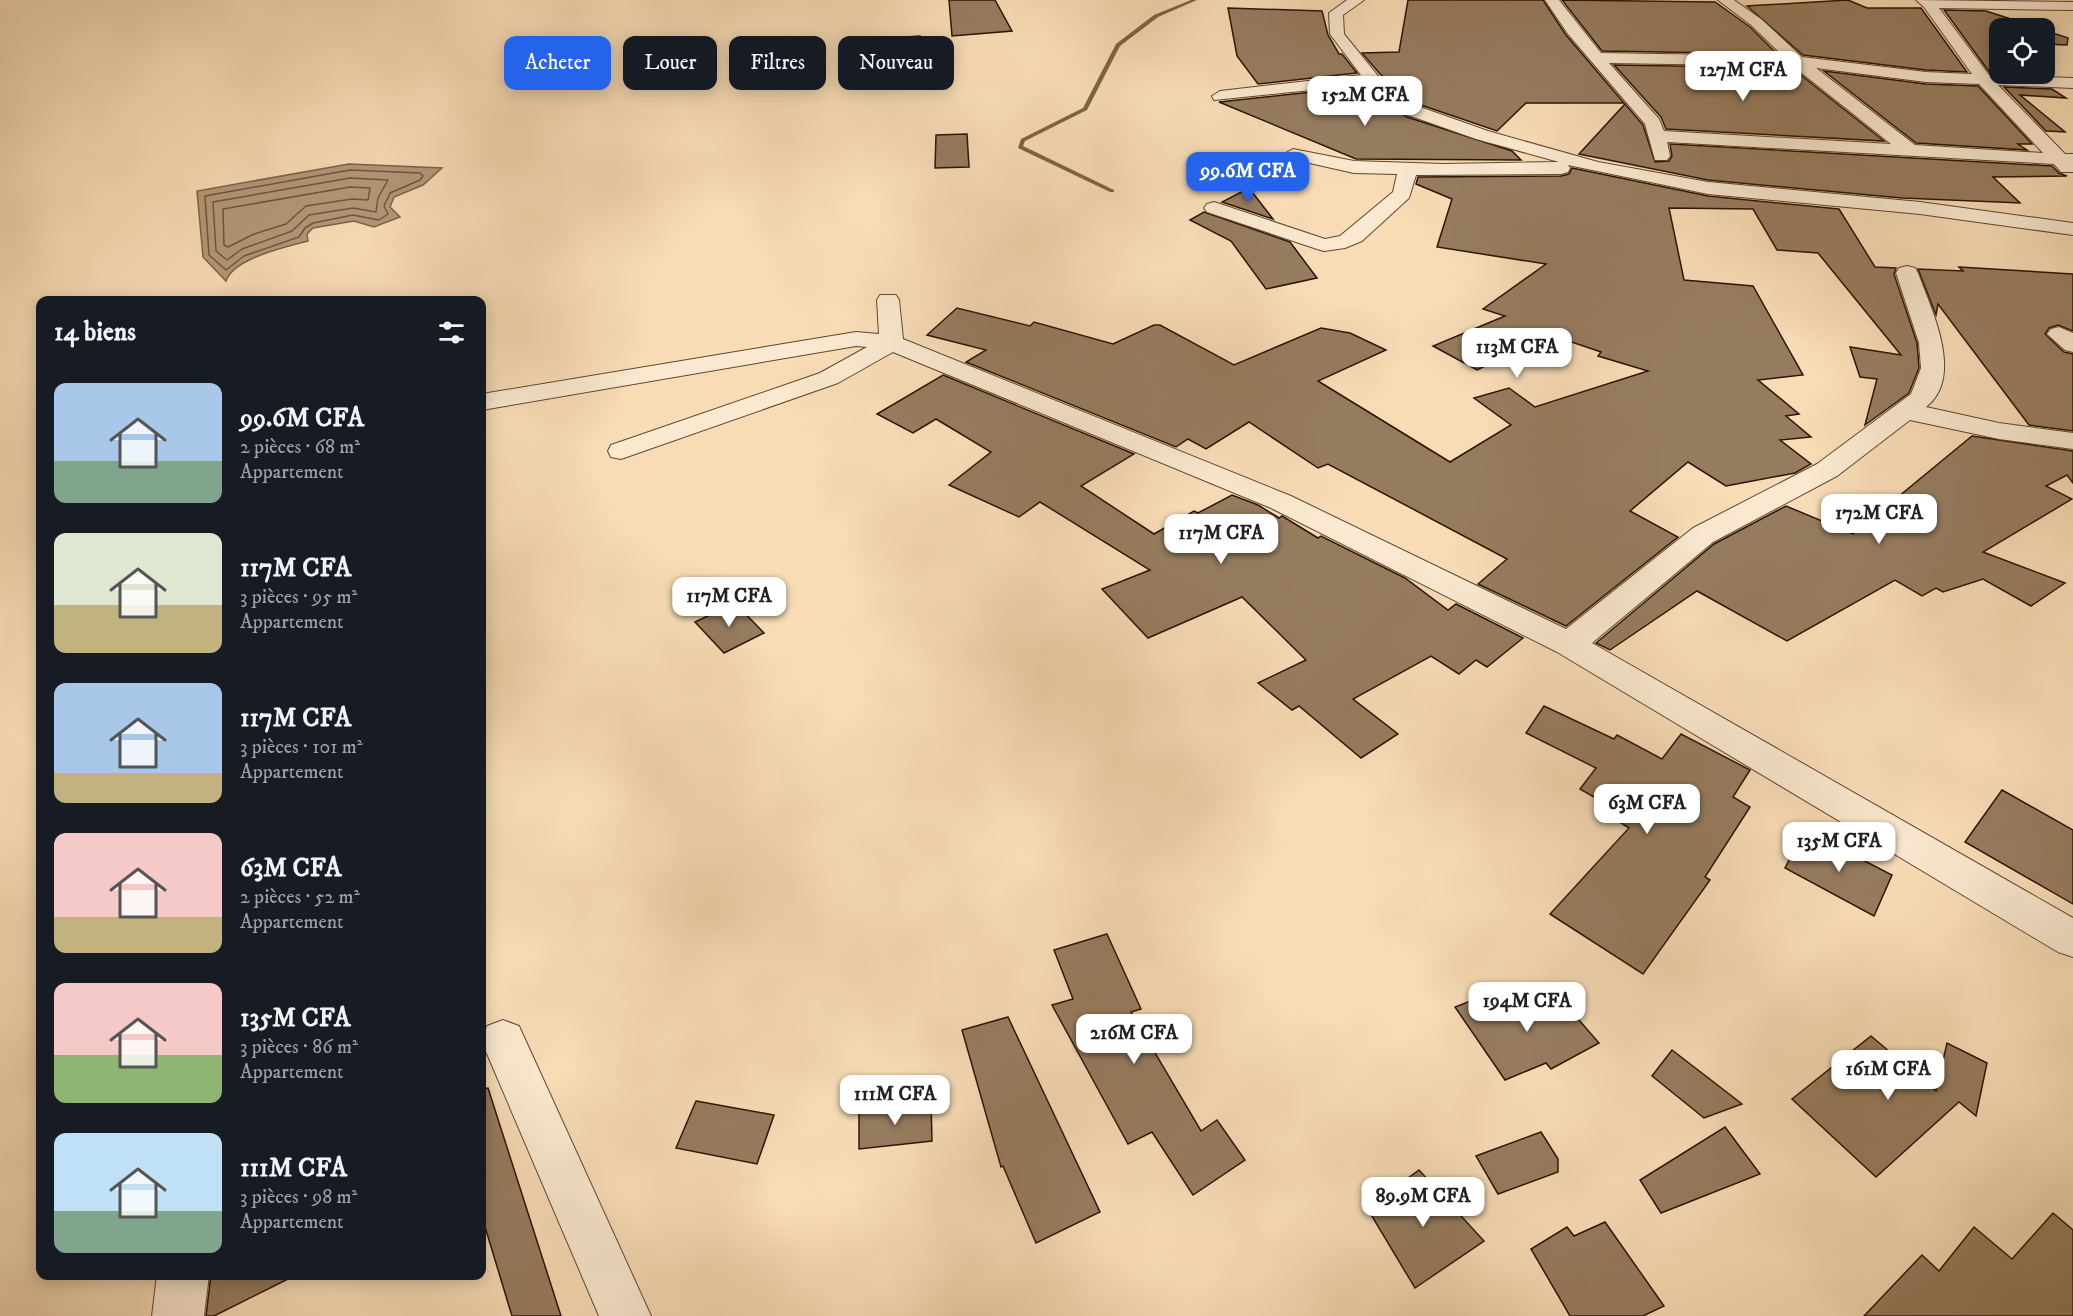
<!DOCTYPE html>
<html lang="fr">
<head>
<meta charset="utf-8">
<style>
  :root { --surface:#171b24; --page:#20242c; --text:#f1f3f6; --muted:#9ea1a6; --accent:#2563eb }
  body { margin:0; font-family:"IM FELL DW Pica",serif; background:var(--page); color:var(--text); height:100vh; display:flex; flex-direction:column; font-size:22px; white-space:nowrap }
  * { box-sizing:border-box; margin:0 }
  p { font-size:20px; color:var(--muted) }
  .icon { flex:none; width:33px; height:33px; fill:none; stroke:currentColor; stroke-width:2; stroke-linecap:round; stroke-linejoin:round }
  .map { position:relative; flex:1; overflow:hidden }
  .panel { position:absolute; left:36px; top:296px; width:450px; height:984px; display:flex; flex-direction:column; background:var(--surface); border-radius:12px; box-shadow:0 3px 15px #0003 }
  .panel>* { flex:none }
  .banner { position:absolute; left:504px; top:36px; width:570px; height:54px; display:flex; gap:12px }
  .buttons { position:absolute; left:1989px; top:18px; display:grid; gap:12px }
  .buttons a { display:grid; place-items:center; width:66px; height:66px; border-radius:12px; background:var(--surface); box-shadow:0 3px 15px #0003; font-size:30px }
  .price { position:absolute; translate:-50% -51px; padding:0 14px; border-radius:12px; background:#fff; color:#222; font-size:20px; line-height:39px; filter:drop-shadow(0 2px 3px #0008) }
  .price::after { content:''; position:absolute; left:50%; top:36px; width:18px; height:14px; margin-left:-9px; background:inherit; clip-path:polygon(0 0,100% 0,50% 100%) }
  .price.on { background:var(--accent); color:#fff }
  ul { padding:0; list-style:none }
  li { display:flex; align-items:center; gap:18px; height:150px; padding:0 18px }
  li span { display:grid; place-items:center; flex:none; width:168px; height:120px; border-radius:12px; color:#555 }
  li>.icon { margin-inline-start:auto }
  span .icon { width:72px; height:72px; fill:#fffc; stroke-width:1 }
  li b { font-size:26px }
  h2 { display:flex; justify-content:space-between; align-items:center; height:72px; padding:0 18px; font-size:26px }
  .tag { padding:0 21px; border-radius:12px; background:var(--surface); box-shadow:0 3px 15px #0003; font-size:21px; line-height:54px }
  .tag.on { background:var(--accent); color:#fff }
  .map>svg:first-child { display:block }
  .water { fill:#b29878; stroke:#7d6348; stroke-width:1.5 }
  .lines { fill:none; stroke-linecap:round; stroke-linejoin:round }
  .shore { stroke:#70563c; stroke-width:1.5 }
  .stream { fill:#7d6348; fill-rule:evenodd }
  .building { fill:#967c5f; stroke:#2d1400; stroke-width:1.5 }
  .minor-casing { stroke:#60462e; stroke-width:2 }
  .minor { fill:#fae8d0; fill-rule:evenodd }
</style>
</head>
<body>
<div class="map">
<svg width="2073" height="1316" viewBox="0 0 2073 1316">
  <rect width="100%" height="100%" fill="#f7dcb6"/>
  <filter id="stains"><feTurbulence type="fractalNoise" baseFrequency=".00333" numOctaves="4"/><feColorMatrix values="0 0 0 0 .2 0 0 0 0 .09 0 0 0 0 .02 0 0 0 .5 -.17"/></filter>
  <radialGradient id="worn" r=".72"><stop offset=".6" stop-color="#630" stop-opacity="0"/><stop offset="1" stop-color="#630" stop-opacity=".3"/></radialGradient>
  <path class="water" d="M349,164L442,168L423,185L394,197L390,207L400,217L374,227L354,221L313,228L307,234L308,241C286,247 234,258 226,281L203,257L197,191Z"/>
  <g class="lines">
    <g class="shore">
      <path d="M350,170L420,173L423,176L420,180L390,193L384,206L388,214L379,220L353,215L313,223L305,228L299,237L244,256L226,270L209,255L205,196Z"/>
      <path d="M350,178L388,180L378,198L376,212L353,208L309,215L292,231L242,249L227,260L216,251L213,202Z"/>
      <path d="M350,187L370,188L368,200L352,199L306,206L286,224L254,234L228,247L224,245L223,209Z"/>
    </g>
    <path class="stream" d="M1191,0H1197L1158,17L1120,46L1087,110L1025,141L1023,146L1114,190V192H1110L1018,148L1021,139L1083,108L1116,44L1154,15Z"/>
  </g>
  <g class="building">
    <path d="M949,0H995L1012,31L952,36Z"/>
    <path d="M1408,0H1543L1566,35L1624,103H1526L1497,131L1421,105L1380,74L1362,53L1399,52Z"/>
    <path d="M1562,0L1715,2L1750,27L1777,54L1602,51Z"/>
    <path d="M1848,0L1867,8H1921L1967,72L1926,70L1803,55L1747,6Z"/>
    <path d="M1228,8L1322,11L1328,35L1339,54H1342L1357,73L1258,84L1237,56Z"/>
    <path d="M1944,10L1986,11L2039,28H2000V73H1990Z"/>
    <path d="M2044,30L2068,38L2067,45L2044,44Z"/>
    <path d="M920,36L924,82L891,83L890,38Z"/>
    <path d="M1614,65L1792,68L1884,141L1666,129L1661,117Z"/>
    <path d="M1824,71L1926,84L1978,86L2032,144H2018L2027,150L1916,143Z"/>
    <path d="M1368,86L1407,117L1512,151L1521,160L1356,159L1219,102Z"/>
    <path d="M2004,87L2052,89L2066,98L2020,95L2065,132L2046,131Z"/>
    <path d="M1625,104L1643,125L1655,162L1669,161L1672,156L1670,144L2052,166L2059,173L2067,176L1993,177L2020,203L1902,198L1708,180L1579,154Z"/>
    <path d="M967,134L969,167L935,168L936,135Z"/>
    <path d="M1572,168L1708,196L1839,209L1875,267L1896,268L1894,274L1917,343L1919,368L1909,393L1865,425L1877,379L1860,377L1850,347L1901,355L1818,253L1777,250L1753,209L1669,208L1684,280L1753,286L1803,375L1758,380L1799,414L1786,416L1811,437L1780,440L1811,464L1795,473L1726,486L1688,462L1630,511L1678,537L1566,626L1478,584L1507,559L1328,464L1318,468L1249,422L1206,449L1188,439L1176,447L966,362L986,350L927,335L957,308L1030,326L1034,322L1113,344L1154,325H1160L1234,365L1321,328L1350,333L1386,350L1318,381L1450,462L1511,425L1474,398L1509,388L1535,407L1648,371L1598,356L1601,352L1551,335L1477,370L1433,346L1505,316L1483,309L1546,264L1437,247L1452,199L1416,184L1418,177L1561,176L1569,174Z"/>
    <path d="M1249,188L1273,219L1222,202Z"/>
    <path d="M1204,212L1290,242L1317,278L1266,289L1231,241L1190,220Z"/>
    <path d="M1959,267L2073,274V331L2058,325L2049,328L2045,334L2064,352L2073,354V431L2029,425L1938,304L1936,315L1918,269L1963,271Z"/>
    <path d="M943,375L1134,454L1081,486L1154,534L1194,511L1198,513L1232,495L1258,505L1279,518L1282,516L1318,538L1321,536L1405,578L1448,610L1456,604L1523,638L1487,667L1476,660L1459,674L1431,656L1353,699L1398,734L1361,758L1299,706L1292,710L1258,683L1306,660L1242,597L1148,638L1102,589L1150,570L1040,502L1019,517L949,485L991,452L936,419L913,433L877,414Z"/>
    <path d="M1972,436L2073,451V483L2067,475L2046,486L2072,499L1983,552L2065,583L2031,606L1983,579L1943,592L1936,588L1922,596L1895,580L1787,641L1697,591L1610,650L1596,643L1714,544L1786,506L1853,534Z"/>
    <path d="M735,603L764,633L724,653L695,622Z"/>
    <path d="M1544,706L1614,739L1617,735L1662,759L1681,734L1750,770L1733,797L1750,807L1705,877L1710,880L1643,974L1550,914L1629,828L1615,819L1620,812L1580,789L1596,768L1526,733Z"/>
    <path d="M2002,790L2073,830V904L1965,842Z"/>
    <path d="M1805,830L1892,875L1874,916L1785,868Z"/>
    <path d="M1107,934L1141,1009L1131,1012L1201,1131L1217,1120L1245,1160L1193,1195L1152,1132L1128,1144L1052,1005L1073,999L1054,950Z"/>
    <path d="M1551,988L1599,1043L1551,1069L1546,1063L1505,1080L1455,1007L1486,995L1500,1014Z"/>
    <path d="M1008,1017L1100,1212L1036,1243L1003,1166L1001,1167L962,1030Z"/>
    <path d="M1871,1036L1936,1091L1947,1043L1987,1063L1976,1116L1959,1102L1876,1177L1792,1099Z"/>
    <path d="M1672,1050L1742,1104L1704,1118L1652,1076Z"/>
    <path d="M488,1088L561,1316H512L482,1217V1089Z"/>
    <path d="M696,1101L774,1115L757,1164L676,1148Z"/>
    <path d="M931,1102L932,1141L859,1149V1110Z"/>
    <path d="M1725,1127L1760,1174L1661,1213L1640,1180Z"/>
    <path d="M1541,1132L1558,1159V1172L1498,1194L1476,1156Z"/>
    <path d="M1419,1170L1484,1241L1415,1288L1367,1208Z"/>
    <path d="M2053,1213L2073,1230V1316H1864L1922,1255L1939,1271L1974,1227L2012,1259Z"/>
    <path d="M1605,1222L1664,1306L1643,1316H1570L1531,1249L1567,1227L1574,1236Z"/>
    <path d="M211,1275H296L214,1316H206Z"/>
  </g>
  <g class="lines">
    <defs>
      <g id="minor">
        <path d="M1347,0H1364L1343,15L1344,34L1378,76L1420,107L1488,131L1598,162L1708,182L1920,202L2073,223V235L1920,214L1708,194L1568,165L1570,168L1568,172L1561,174L1416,175L1409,198L1362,241L1345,248L1324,251L1317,249L1207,212L1204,208L1207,204L1214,202L1325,239L1340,236L1393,192L1397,174L1354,173L1287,158L1284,154L1293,149L1354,161L1443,164L1559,162L1476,139L1408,115L1369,84L1214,100L1212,96L1220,91L1361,75L1330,34L1329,13Z"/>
        <path d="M1545,0H1559L1601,53L1783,56L1751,25L1718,0H1734L1761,19L1802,57L1926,72L1972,74L1924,7L1916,0L2073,2V10L1939,8L1989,75L2073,78V88L1998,85L2065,154H2073V172H2061L2054,164L1667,142L1670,156L1667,160H1655L1645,124L1568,34ZM1609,63L1793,66L1891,144L1664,131L1659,119ZM1816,68L1926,82L1979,84L2043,153L1915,145Z"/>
        <path d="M1907,266L1915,268L1918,273C1931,309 1965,377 1926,407L1999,423L2073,433V449L1999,439L1910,420L1837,476L1713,542L1592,643L2073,918V957L2058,952L1557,652L1271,508L893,352L838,383L621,459L611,457L608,451L611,445L820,373L867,347L856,346L482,410V394L856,332L879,334L877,300L880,295H896L899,300L903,339L1291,496L1566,629L1693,528L1817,464L1911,394L1921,368L1919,343L1896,273L1899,268Z"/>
        <path d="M2059,327L2073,333V352L2065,350L2047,334L2051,329Z"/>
        <path d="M503,1020L519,1026L651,1316H599L482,1042L487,1026Z"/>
        <path d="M157,1275H209L204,1316H152Z"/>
      </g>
    </defs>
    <use href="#minor" class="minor-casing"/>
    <use href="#minor" class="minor"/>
  </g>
  <rect width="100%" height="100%" filter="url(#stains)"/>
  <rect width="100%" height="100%" fill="url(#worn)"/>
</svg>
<div class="buttons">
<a><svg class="icon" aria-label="locate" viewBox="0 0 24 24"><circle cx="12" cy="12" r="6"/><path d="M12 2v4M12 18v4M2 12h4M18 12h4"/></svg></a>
</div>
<b class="price" style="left:1743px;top:102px">127M CFA</b>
<b class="price" style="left:1365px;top:127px">152M CFA</b>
<b class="price on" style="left:1248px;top:203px">99.6M CFA</b>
<b class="price" style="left:1517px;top:379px">113M CFA</b>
<b class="price" style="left:1879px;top:545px">172M CFA</b>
<b class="price" style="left:1221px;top:565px">117M CFA</b>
<b class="price" style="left:729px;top:628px">117M CFA</b>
<b class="price" style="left:1647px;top:835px">63M CFA</b>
<b class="price" style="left:1839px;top:873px">135M CFA</b>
<b class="price" style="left:1527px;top:1033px">194M CFA</b>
<b class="price" style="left:1134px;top:1065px">216M CFA</b>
<b class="price" style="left:1888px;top:1101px">161M CFA</b>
<b class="price" style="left:895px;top:1126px">111M CFA</b>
<b class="price" style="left:1423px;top:1228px">89.9M CFA</b>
<div class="banner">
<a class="tag on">Acheter</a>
<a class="tag">Louer</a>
<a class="tag">Filtres</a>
<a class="tag">Nouveau</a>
</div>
<section class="panel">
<h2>14 biens<svg class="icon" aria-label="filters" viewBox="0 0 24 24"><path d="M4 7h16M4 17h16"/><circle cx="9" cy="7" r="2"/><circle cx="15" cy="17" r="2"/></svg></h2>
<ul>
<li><span style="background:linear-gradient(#a9c7e8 65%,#7fa58c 0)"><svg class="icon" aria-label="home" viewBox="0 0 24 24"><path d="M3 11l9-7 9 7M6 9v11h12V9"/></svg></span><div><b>99.6M CFA</b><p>2 pièces · 68 m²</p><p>Appartement</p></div></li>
<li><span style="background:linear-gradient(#dfe7d0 60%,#c2b280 0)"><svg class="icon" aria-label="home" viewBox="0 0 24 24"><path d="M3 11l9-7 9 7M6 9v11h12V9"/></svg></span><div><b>117M CFA</b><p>3 pièces · 95 m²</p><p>Appartement</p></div></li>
<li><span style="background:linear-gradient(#a9c7e8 75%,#c2b280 0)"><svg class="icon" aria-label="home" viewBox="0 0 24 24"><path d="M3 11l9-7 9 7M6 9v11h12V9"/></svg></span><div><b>117M CFA</b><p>3 pièces · 101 m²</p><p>Appartement</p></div></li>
<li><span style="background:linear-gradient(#f6c9c9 70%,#c2b280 0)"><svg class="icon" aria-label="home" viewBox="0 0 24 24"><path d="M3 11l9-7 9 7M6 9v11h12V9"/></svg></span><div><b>63M CFA</b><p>2 pièces · 52 m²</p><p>Appartement</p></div></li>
<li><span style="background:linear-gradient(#f6c9c9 60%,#8fb573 0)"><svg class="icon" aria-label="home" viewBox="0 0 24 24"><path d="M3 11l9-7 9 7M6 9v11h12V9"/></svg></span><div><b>135M CFA</b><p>3 pièces · 86 m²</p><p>Appartement</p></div></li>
<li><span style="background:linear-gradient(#bfe0f5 65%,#7fa58c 0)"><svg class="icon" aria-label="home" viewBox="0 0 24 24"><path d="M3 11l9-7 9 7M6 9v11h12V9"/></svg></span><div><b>111M CFA</b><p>3 pièces · 98 m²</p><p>Appartement</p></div></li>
</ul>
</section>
</div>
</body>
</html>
